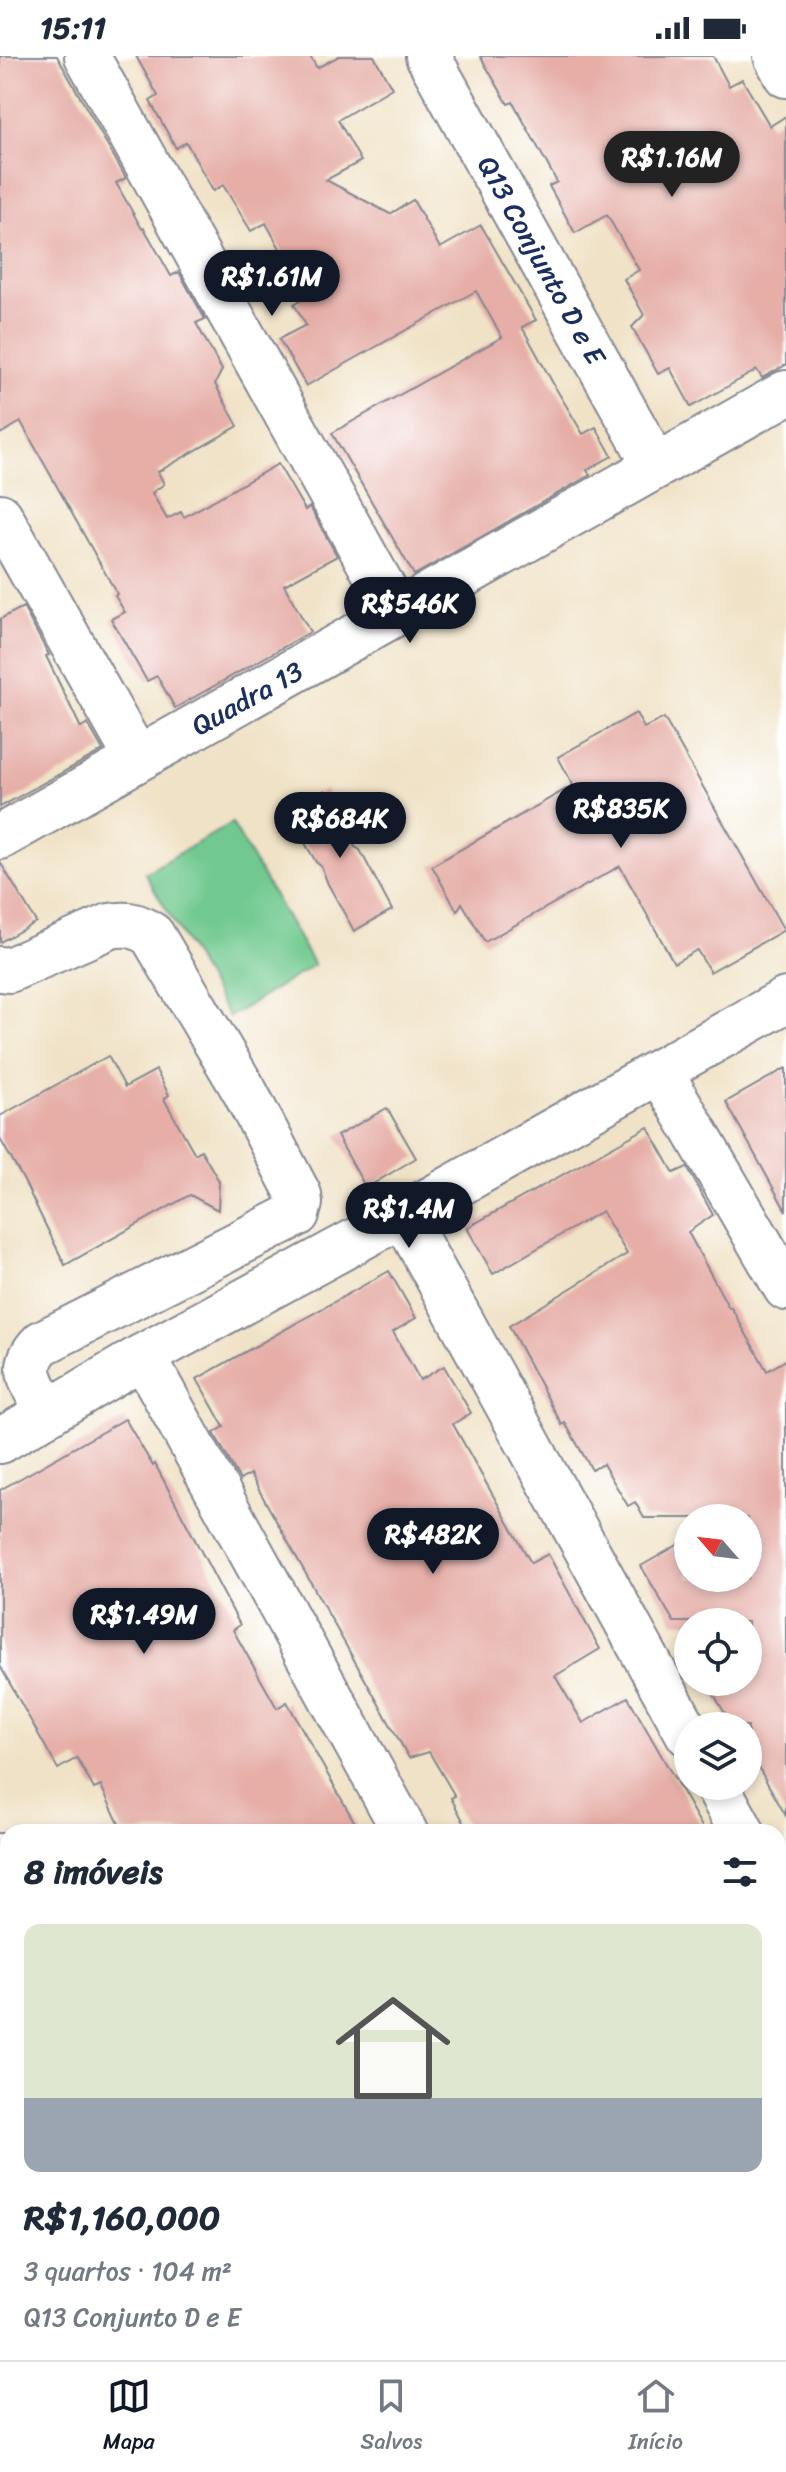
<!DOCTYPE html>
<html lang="pt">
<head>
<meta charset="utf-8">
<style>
  :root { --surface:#fff; --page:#f6f6f7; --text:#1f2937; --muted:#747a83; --line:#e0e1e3; --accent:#111827 }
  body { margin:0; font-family:Sriracha,sans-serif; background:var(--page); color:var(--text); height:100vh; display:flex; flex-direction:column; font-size:30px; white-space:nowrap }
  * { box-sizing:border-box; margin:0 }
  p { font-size:26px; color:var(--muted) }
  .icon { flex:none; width:44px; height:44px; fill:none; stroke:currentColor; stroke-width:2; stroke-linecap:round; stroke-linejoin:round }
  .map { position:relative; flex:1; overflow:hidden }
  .drawer { position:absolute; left:0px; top:1768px; width:786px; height:536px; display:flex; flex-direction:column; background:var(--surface); border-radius:24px 24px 0 0; box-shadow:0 4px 12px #0003 }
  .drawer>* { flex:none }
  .needle { width:52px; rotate:298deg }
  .tools { position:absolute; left:674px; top:1448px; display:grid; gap:16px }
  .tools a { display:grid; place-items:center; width:88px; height:88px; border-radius:50%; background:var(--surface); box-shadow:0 4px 12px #0003; font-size:40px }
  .price { position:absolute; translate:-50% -68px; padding:0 18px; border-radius:28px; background:var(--accent); color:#fff; font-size:26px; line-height:52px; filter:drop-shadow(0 2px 4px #0008) }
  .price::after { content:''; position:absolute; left:50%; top:48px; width:24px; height:18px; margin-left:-12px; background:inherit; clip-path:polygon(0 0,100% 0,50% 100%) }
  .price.on { background:#222; color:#fff }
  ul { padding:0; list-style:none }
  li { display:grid; align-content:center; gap:16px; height:424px; padding:0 24px }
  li+li { border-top:2px solid var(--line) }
  li span { display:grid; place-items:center; height:248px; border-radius:16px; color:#555 }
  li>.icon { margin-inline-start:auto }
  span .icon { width:144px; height:144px; fill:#fffc; stroke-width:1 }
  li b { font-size:34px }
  h2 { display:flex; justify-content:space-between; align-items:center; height:96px; padding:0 24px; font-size:34px }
  .status { display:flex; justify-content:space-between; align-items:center; height:56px; padding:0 40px; background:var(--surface); direction:ltr }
  .status svg { height:22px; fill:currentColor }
  .dock { display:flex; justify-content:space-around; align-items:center; height:112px; border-top:2px solid var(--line); background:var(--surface); font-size:22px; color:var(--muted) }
  .dock a { display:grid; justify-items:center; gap:4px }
  .dock .on { color:var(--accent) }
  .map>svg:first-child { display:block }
  .green { fill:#71c98f; stroke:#467c76; stroke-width:2 }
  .building { fill:#e6aea7 }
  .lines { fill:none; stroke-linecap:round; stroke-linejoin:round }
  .minor-casing { stroke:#868892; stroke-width:48 }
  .highway-casing { stroke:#868892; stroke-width:48 }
  .minor { stroke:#fff; stroke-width:44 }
  .highway { stroke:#fff; stroke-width:44 }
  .labels { text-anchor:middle; stroke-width:6; stroke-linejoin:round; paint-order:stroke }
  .street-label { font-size:28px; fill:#1b2f5e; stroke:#fff }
</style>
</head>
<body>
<div class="status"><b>15:11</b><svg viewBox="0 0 49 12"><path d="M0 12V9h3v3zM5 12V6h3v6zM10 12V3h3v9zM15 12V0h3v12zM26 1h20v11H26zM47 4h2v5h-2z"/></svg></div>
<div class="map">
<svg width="786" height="2304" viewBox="0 0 786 2304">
  <rect width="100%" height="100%" fill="#fff"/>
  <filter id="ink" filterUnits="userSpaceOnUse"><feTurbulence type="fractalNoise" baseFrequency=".0125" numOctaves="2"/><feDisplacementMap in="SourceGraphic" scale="16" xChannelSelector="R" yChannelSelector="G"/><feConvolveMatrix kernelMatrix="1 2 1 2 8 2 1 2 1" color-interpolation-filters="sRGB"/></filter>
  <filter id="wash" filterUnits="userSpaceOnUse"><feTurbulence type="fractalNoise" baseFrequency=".006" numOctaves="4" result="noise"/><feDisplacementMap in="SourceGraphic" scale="32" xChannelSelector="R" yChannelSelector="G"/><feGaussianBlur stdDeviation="1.8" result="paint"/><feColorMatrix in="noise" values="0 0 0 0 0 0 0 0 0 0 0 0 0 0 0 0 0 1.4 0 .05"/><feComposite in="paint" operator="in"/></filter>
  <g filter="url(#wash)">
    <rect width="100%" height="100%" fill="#f0e2c6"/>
    <path class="green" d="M232,767L314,909L229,961L145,817Z"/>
    <g id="blocks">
      <g class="building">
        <path d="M0,0H57L126,122L116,127L142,173L144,172L171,220L179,216L205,263L196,267L222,314L215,328L238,370L158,416L164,428L152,437L167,463L181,456L184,461L278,408L305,454L310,451L337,500L284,529L310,576L175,652L157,620L147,625L111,563L125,556L115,540L117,538L21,366L0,378Z"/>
        <path d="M136,0H310L317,12L339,0H374L392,32L338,64L361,105L326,124L390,158L413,144L440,192L481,169L536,264L522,271L555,331L583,378L596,371L612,400L587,414L590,419L414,519L332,377L502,281L476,235L306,330L279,283L306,269L294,248L300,245L289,223L295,220L266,167L251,175L223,129L213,135L186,86L176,92L150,45L158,40Z"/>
        <path d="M480,0H713L729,30L742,23L770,70L786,60V309L762,322L757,314L691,351L670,312L658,318L632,271L644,259L624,223L639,214L607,159L575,177L549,130L557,126L513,46L508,48Z"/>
        <path d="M23,551L49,599L46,600L81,672L88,668L103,694L0,751V563Z"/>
        <path d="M636,657L644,672L664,662L784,874L710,916L697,894L674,907L620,810L485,886L462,847L457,855L432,810L573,729L558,701Z"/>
        <path d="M325,734L346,770L355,791L360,794L392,854L354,875L328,828L321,810L316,806L287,756Z"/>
        <path d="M0,806L36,866L0,886Z"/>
        <path d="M108,1000L125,1031L156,1014L169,1039L164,1043L195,1098L201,1094L219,1125L218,1154L190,1139L65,1209L24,1125L0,1083V1060Z"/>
        <path d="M786,1012V1155L726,1046Z"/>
        <path d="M387,1052L416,1102L366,1132L337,1080Z"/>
        <path d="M648,1071L674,1117L687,1111L713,1159L688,1176L729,1252L731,1251L767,1315L786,1304V1760L748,1693V1670H732L707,1626H748V1566H674L641,1510L688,1483V1522H748V1462H644L635,1446L628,1450L603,1408L592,1414L565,1367L562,1369L509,1270L627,1198L602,1155L493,1218L467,1172Z"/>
        <path d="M389,1215L416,1262L393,1276L420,1324L444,1310L471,1357L453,1368L531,1507L548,1498L600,1593L555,1620L583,1667L628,1641L705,1776H469L451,1742L455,1740L429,1696L409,1702L250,1418L240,1424L214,1377L224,1371L197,1323Z"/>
        <path d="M125,1363L153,1410L155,1408L240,1569L233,1574L251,1606L277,1652L287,1646L360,1776H123L101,1730L94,1733L77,1702L58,1713L0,1610V1434Z"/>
      </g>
    </g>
  </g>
  <g filter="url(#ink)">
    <use href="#blocks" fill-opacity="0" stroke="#868892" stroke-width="2"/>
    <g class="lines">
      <defs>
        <g id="minor">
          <path d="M87,0L397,557"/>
          <path d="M428,0L655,409"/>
          <path d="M776,0L786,19"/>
          <path d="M0,460L137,703"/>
          <path d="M0,781L786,337"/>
          <path d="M0,913L9,914L110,870C128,867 137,869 152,879L244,1034L299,1139L300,1147L297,1158L42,1287C16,1312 35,1330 48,1357"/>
          <path d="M660,1015L786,1232"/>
          <path d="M403,1159L688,1678"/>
          <path d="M143,1300L405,1776"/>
          <path d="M0,1385L143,1300L403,1159L786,944"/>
          <path d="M717,1730L742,1776"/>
          <path d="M0,1800L8,1814"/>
          <path d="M778,1841L786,1856"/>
          <path d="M778,2012L786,2007"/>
          <path d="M0,2169L8,2165"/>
          <path d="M279,2296L283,2304"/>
        </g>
        <g id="highway">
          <path d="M778,2160L786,2155"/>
          <path d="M778,2194L786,2191"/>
          <path d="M543,2304L558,2296"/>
        </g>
      </defs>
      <use href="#minor" class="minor-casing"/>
      <use href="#highway" class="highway-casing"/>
      <use href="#minor" class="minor"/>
      <use href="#highway" class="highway"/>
    </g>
  </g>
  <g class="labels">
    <g class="street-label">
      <text transform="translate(542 204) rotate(61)" y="10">Q13 Conjunto D e E</text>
      <text transform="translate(247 642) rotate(-29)" y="10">Quadra 13</text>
    </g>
  </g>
</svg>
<div class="tools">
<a><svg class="needle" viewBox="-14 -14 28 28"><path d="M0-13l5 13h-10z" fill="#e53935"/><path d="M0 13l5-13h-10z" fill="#747a83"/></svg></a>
<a><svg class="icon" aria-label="locate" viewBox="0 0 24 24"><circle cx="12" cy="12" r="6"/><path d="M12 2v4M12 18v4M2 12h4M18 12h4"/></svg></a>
<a><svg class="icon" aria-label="layers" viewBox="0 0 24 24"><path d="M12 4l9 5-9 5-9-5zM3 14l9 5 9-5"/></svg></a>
</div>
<b class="price on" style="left:672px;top:143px">R$1.16M</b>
<b class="price" style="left:272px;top:262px">R$1.61M</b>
<b class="price" style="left:410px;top:589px">R$546K</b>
<b class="price" style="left:621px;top:794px">R$835K</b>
<b class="price" style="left:340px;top:804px">R$684K</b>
<b class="price" style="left:409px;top:1194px">R$1.4M</b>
<b class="price" style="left:433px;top:1520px">R$482K</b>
<b class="price" style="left:144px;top:1600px">R$1.49M</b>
<section class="drawer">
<h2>8 imóveis<svg class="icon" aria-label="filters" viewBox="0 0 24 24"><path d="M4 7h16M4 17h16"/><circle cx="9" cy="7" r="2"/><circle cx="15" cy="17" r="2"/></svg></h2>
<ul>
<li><span style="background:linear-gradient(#dfe7d0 70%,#9aa5b1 0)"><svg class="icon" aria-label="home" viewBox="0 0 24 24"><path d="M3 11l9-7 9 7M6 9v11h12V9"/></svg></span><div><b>R$1,160,000</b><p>3 quartos · 104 m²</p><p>Q13 Conjunto D e E</p></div></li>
</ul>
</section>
</div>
<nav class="dock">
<a class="on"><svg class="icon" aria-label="map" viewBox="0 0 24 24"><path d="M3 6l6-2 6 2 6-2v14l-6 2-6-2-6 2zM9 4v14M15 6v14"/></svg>Mapa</a>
<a><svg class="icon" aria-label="saved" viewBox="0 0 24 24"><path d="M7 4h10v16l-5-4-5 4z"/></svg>Salvos</a>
<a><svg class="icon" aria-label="home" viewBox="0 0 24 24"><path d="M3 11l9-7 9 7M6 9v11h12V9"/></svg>Início</a>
</nav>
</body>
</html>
